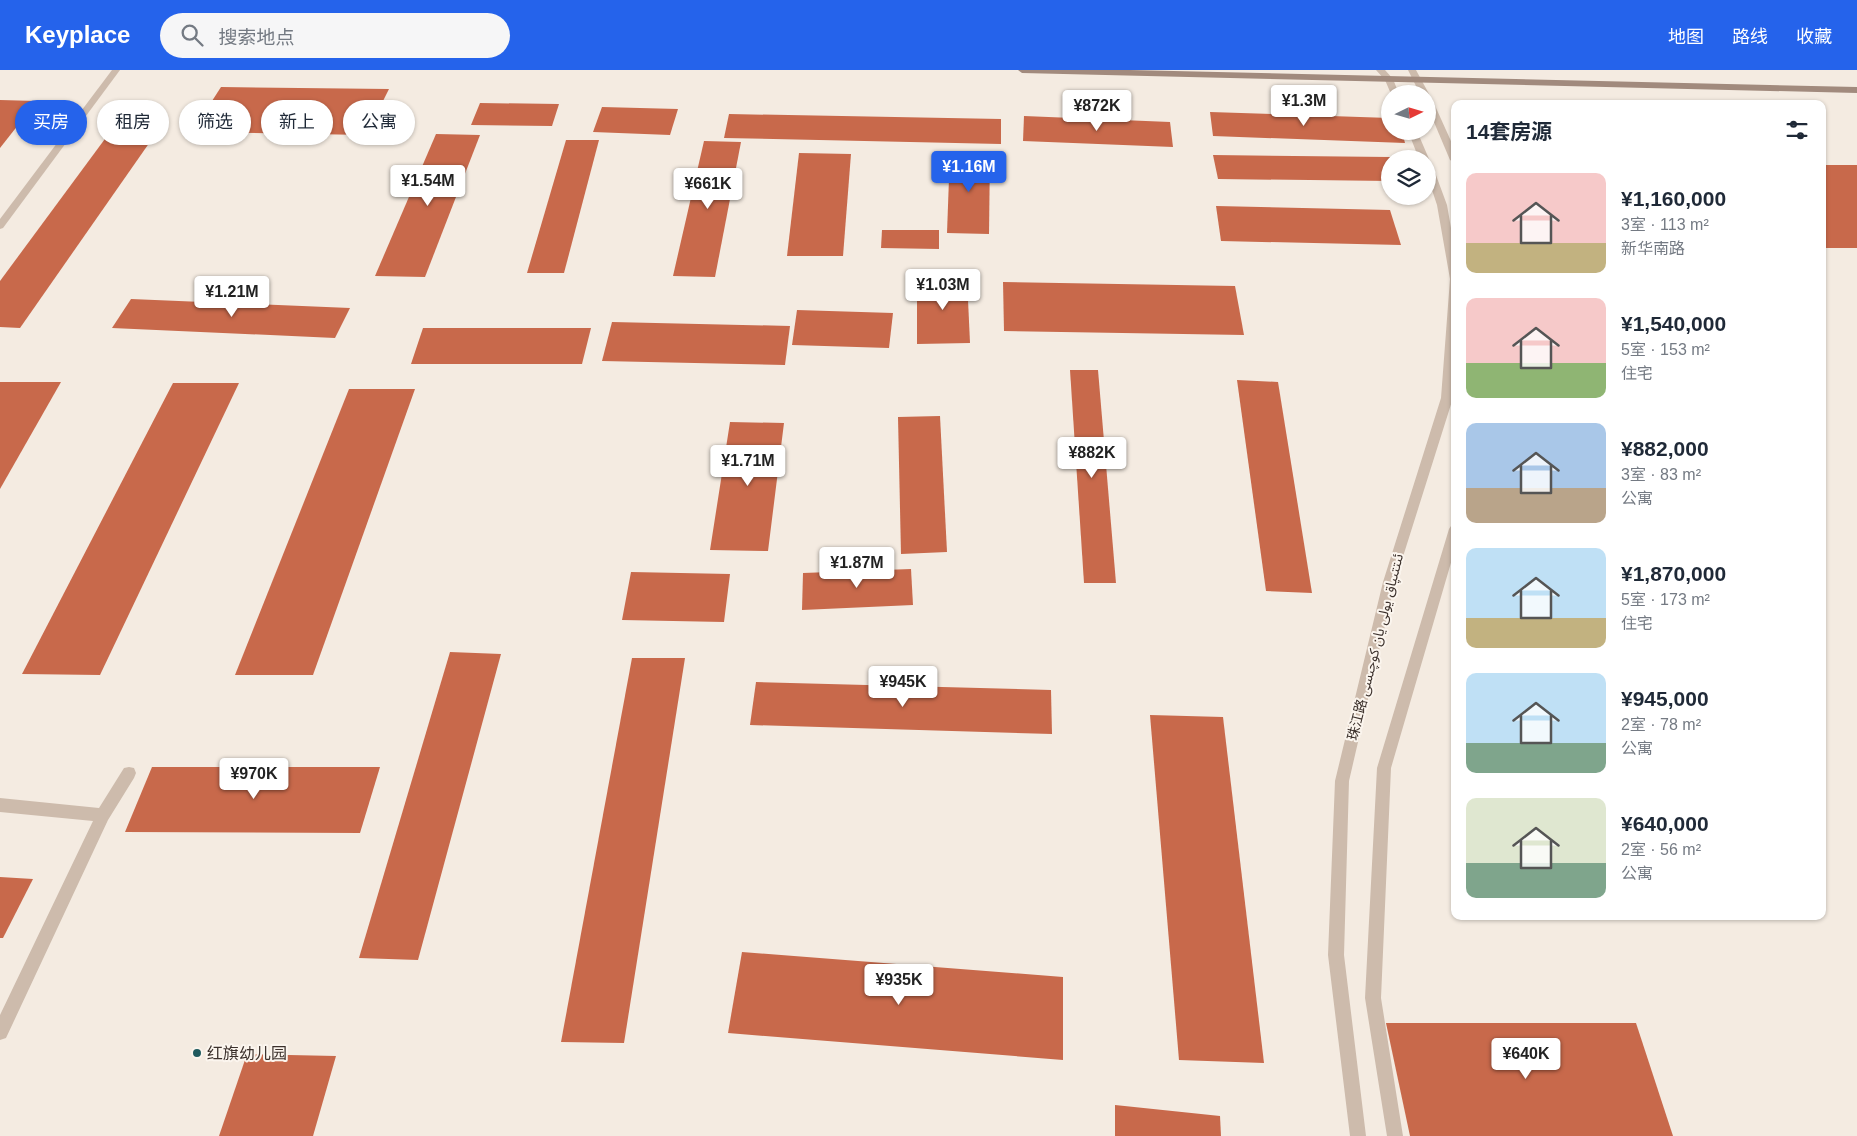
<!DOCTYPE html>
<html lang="zh">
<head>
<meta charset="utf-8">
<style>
  :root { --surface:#fff; --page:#f6f6f7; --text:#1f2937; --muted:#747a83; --accent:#2563eb }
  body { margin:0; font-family:Helvetica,"Noto Sans Arabic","Noto Sans SC",sans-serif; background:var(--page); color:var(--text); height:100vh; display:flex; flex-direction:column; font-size:19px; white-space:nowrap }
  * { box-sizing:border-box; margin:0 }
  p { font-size:16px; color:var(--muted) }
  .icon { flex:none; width:28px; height:28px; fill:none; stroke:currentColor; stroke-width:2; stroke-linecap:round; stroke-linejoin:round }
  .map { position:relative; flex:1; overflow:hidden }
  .panel { position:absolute; left:1451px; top:30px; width:375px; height:820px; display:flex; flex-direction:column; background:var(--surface); border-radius:10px; box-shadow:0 1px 4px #0004 }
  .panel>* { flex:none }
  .banner { position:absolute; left:15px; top:30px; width:475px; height:45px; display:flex; gap:10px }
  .needle { width:32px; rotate:85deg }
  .fabs { position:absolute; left:1381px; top:15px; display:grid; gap:10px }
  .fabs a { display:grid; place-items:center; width:55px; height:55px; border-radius:50%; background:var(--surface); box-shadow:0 1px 4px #0004; font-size:25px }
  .price { position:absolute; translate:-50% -42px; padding:0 11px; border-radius:5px; background:#fff; color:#222; font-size:16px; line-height:32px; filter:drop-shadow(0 1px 2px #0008) }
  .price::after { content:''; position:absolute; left:50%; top:30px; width:15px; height:11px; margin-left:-8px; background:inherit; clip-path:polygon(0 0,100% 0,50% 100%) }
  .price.on { background:var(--accent); color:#fff }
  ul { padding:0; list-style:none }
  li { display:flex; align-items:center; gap:15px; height:125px; padding:0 15px }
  li span { display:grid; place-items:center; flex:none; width:140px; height:100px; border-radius:10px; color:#555 }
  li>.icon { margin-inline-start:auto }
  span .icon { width:60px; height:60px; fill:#fffc; stroke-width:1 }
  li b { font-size:21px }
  h2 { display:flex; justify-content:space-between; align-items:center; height:60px; padding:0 15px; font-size:21px }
  .pill { padding:0 18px; border-radius:22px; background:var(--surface); box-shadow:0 1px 4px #0004; font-size:18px; line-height:45px }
  .pill.on { background:var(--accent); color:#fff }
  header { display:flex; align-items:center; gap:30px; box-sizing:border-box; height:70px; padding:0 25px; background:var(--accent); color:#fff }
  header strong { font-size:24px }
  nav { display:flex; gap:28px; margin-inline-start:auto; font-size:18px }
  .search { width:350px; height:45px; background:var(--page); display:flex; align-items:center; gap:12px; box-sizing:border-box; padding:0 18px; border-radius:28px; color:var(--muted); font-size:19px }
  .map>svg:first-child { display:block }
  .building { fill:#c8694b }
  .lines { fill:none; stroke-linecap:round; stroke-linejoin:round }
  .minor { fill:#cdbbac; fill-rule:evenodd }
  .tertiary { fill:#cdbbac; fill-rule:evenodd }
  .secondary { fill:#a18a7d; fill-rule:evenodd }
  .poi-dot { fill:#1f5a5e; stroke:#fbf5ee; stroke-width:2 }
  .labels { text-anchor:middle; stroke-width:4; stroke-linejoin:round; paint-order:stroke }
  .street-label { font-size:14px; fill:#3b302b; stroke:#fbf5ee }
  .near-poi-label { font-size:16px; fill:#3b302b; stroke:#fbf5ee; text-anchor:start }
</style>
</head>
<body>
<header>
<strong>Keyplace</strong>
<div class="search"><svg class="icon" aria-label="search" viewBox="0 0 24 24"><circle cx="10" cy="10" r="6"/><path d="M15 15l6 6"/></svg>搜索地点</div>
<nav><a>地图</a><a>路线</a><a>收藏</a></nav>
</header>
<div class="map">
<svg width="1857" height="1066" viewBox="0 0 1857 1066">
  <rect width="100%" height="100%" fill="#f4ebe1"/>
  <g class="building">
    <path d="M221,17L389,19L366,65L192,62Z"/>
    <path d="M0,30L37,31L0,78Z"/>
    <path d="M480,33L559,34L552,56L471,55Z"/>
    <path d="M602,37L678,39L670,65L593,62Z"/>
    <path d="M1210,42L1390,48V61H1402L1405,73L1213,66Z"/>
    <path d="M729,44L1001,49V74L724,68Z"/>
    <path d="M1024,46L1170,52L1173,77L1023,71Z"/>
    <path d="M113,58L159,59L20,258L0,257V211Z"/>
    <path d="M436,64L480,65L425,207L375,206Z"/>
    <path d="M566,70H599L564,203H527Z"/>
    <path d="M704,71L741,72L715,207L673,206Z"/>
    <path d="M950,81L990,82L989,164L947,163Z"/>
    <path d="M799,83L851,84L843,186H787Z"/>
    <path d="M1213,85L1390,87V111L1218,109Z"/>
    <rect x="1822" y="95" width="35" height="83"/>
    <path d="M1216,136L1390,140L1401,175L1221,171Z"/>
    <path d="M882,160H939V179L881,178Z"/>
    <path d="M917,208H967L970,273L917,274Z"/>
    <path d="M1003,212L1235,216L1244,265L1004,261Z"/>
    <path d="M131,229L350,238L335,268L112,258Z"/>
    <path d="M797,240L893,243L889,278L792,275Z"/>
    <path d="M612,252L790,256L785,295L602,291Z"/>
    <path d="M423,258H591L582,294H411Z"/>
    <path d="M1070,300H1098L1116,513H1084Z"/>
    <path d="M1237,310L1278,312L1312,523L1266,521Z"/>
    <path d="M0,312H61L0,419Z"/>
    <path d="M173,313H239L100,605L22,604Z"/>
    <path d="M349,319H415L313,605H235Z"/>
    <path d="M940,346L947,482L901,484L898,347Z"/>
    <path d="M730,352L784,353L768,481L710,480Z"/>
    <path d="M911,499L913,535L802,540L803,503Z"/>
    <path d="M631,502L730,504L724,552L622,550Z"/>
    <path d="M450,582L501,584L418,890L359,888Z"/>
    <path d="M632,588H685L624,973L561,972Z"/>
    <path d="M756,612L1051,620L1052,664L750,655Z"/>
    <path d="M1150,645L1223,647L1264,993L1179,990Z"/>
    <path d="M152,697H380L360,763L125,762Z"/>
    <path d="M0,807L33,809L3,868H0Z"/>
    <path d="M742,882L1063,907V990L728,963Z"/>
    <path d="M1386,953H1636L1673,1066H1410Z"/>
    <path d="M247,984L336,986L313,1066H219Z"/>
    <path d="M1115,1035L1220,1046L1221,1066H1115Z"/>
  </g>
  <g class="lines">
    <g class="minor">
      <path d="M112,0H120L3,158L0,159V149Z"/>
      <path d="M129,697L134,698L136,703L134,708L108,750L6,968L0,970V945L93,751L0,742V728L99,738L124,698Z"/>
    </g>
    <g class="tertiary">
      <path d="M1376,0H1385L1393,9L1399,24H1391L1385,10Z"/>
      <path d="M1408,0H1416L1429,24L1428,26V24H1420Z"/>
      <path d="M1428,26L1432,29L1455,80V93L1450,90L1428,38Z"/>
      <path d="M1408,61H1417L1429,89L1428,91V89H1419Z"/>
      <path d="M1428,94L1433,97L1447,135L1455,181V289L1453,328L1395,512L1349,711L1344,885L1366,1066H1350L1328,885L1335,711L1383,512L1441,328L1450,209L1437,135L1428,108Z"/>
      <path d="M1455,454V479L1391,698L1381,928L1403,1066H1387L1365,928L1377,698L1449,459L1451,456Z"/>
    </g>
    <path class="secondary" d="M1018,0H1130L1857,17V23L1022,3Z"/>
  </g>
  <circle class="poi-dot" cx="197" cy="983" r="5"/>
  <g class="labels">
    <g class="street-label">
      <text transform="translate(1375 577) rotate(-76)" y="5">珠江路 ئىتتىپاق يولى يان كوچىسى</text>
    </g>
    <g class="near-poi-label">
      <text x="207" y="989">红旗幼儿园</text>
    </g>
  </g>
</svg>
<div class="fabs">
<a><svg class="needle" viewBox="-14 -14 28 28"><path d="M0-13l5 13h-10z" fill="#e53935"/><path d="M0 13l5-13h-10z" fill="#747a83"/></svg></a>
<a><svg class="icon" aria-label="layers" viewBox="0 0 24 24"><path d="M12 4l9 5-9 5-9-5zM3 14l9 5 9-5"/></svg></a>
</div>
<b class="price" style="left:1304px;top:57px">¥1.3M</b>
<b class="price" style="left:1097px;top:62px">¥872K</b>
<b class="price on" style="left:969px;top:123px">¥1.16M</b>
<b class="price" style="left:428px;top:137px">¥1.54M</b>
<b class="price" style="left:708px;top:140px">¥661K</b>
<b class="price" style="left:943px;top:241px">¥1.03M</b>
<b class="price" style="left:232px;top:248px">¥1.21M</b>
<b class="price" style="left:1092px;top:409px">¥882K</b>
<b class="price" style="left:748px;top:417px">¥1.71M</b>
<b class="price" style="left:857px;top:519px">¥1.87M</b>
<b class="price" style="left:903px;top:638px">¥945K</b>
<b class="price" style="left:254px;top:730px">¥970K</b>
<b class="price" style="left:899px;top:936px">¥935K</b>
<b class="price" style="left:1526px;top:1010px">¥640K</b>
<div class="banner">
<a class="pill on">买房</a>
<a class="pill">租房</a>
<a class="pill">筛选</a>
<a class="pill">新上</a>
<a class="pill">公寓</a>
</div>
<section class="panel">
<h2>14套房源<svg class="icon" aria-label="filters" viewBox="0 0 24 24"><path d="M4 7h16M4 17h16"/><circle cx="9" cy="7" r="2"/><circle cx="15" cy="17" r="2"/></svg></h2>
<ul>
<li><span style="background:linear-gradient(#f6c9c9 70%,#c2b280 0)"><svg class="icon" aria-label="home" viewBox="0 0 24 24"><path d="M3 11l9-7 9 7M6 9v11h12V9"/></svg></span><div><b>¥1,160,000</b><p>3室 · 113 m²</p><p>新华南路</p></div></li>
<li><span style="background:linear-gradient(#f6c9c9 65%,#8fb573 0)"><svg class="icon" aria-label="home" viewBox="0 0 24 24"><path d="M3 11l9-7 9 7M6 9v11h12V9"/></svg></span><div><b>¥1,540,000</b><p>5室 · 153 m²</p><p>住宅</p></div></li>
<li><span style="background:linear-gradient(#a9c7e8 65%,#b9a48a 0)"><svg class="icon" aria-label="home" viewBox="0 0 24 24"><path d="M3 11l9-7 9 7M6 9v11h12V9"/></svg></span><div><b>¥882,000</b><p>3室 · 83 m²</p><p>公寓</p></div></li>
<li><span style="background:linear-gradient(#bfe0f5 70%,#c2b280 0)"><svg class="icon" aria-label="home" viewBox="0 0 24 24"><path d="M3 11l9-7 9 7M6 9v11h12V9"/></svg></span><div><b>¥1,870,000</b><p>5室 · 173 m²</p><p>住宅</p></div></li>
<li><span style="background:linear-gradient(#bfe0f5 70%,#7fa58c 0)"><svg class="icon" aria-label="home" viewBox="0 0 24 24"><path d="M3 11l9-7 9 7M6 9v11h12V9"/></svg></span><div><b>¥945,000</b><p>2室 · 78 m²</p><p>公寓</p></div></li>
<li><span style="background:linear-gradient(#dfe7d0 65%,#7fa58c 0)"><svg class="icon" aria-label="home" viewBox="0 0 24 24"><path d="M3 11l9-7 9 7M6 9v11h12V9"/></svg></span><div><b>¥640,000</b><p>2室 · 56 m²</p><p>公寓</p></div></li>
</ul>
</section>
</div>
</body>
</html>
